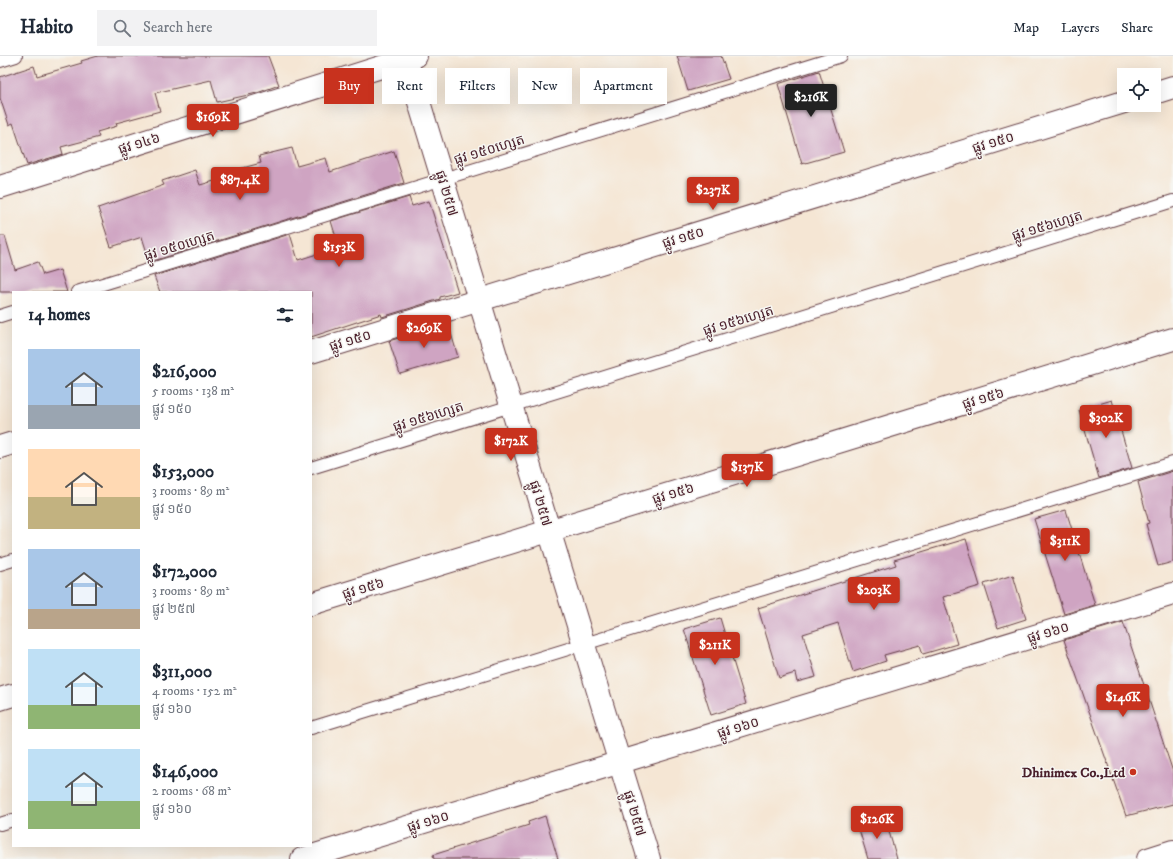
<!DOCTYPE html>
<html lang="en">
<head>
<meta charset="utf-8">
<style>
  :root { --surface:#fff; --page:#f2f2f3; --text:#1f2937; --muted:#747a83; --line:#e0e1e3; --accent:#c8321e }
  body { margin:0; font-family:"IM FELL DW Pica","Noto Sans Khmer",serif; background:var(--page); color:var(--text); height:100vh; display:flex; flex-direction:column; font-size:15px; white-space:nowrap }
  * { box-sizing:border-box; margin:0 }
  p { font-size:13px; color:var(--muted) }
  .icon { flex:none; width:22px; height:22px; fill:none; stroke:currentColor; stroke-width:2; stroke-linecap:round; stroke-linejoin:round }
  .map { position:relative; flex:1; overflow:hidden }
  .sheet { position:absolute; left:12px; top:235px; width:300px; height:556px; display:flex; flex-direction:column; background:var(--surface); border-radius:0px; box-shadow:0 4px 16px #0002 }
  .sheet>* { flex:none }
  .top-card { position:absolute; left:324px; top:12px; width:380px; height:36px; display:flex; gap:8px }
  .controls { position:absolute; left:1117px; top:12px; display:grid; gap:8px }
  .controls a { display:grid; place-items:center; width:44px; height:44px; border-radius:0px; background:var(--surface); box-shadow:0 4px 16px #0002; font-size:20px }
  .price { position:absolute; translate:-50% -34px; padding:0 9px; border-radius:4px; background:var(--accent); color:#fff; font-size:13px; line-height:26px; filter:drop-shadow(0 1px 2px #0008) }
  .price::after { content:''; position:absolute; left:50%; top:24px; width:12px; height:9px; margin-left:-6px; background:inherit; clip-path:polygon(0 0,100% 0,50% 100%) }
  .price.current { background:#222; color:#fff }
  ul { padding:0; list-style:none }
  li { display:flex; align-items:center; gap:12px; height:100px; padding:0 16px }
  li span { display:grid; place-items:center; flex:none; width:112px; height:80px; border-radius:0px; color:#555 }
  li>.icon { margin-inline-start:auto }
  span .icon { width:48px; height:48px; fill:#fffc; stroke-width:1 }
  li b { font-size:17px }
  h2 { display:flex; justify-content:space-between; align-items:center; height:48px; padding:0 16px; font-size:17px }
  .pill { padding:0 14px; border-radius:0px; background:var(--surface); box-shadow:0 4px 16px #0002; font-size:14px; line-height:36px }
  .pill.current { background:var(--accent); color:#fff }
  header { display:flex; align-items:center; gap:24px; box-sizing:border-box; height:56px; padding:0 20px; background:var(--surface); border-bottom:1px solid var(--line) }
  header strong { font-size:19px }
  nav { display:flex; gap:22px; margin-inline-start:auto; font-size:14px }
  .search { width:280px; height:36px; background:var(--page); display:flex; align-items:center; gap:10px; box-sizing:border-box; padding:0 14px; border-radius:0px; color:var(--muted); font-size:15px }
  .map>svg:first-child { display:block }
  .building { fill:#cfa4c2 }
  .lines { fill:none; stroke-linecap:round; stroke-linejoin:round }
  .service-casing { stroke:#643d44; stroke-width:14 }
  .minor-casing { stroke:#643d44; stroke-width:24 }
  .tertiary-casing { stroke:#643d44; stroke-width:24 }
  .service { stroke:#fff; stroke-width:12 }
  .minor { stroke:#fff; stroke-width:22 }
  .tertiary { stroke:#fff; stroke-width:22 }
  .poi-dot { fill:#c8321e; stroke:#f6f6f2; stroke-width:1.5 }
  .labels { text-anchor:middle; stroke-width:3; stroke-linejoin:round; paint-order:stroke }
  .street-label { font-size:14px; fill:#4a1f2b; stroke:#f6f6f2 }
  .poi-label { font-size:14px; font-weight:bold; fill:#4a1f2b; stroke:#f6f6f2; text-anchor:end }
</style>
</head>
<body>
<header>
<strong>Habito</strong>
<div class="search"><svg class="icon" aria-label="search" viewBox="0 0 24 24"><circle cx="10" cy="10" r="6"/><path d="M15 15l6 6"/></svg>Search here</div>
<nav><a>Map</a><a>Layers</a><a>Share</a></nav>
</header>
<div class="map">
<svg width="1173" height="803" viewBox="0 0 1173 803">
  <rect width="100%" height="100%" fill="#f6f6f2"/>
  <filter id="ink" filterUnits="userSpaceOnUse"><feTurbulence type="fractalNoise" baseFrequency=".025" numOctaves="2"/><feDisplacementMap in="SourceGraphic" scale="8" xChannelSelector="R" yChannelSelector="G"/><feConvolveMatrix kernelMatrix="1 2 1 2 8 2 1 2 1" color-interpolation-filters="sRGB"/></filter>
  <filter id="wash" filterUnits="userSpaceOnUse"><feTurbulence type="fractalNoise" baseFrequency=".012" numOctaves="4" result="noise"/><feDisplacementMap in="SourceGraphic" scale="16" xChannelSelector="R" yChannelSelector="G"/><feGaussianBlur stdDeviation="0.9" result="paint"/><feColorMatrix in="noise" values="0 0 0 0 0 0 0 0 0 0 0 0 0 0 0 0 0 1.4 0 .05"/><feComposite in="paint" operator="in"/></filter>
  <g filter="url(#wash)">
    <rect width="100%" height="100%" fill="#f5e6d4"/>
    <g id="blocks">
      <g class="building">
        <path d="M98,0H268L279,29L257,37L217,46L211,24L155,37L160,55L116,67L117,70L97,76L99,81L61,91L63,98L27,109L13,67L9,69L0,42V21L34,10L37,20L82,7L81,5Z"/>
        <path d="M677,0H721L729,23L688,35Z"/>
        <path d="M819,15L844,96L802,108L778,28Z"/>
        <path d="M292,92L297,110L326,102L330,116L394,95L404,127L150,206L142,181L111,191L98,152L164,129L162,125L195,114L200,129L236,119L235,114L261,107L259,100Z"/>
        <path d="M409,141L412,150L429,145L458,236L440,241V243L382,261L381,258L311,281V236H160L154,220L290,178L298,204L339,191L331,165Z"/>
        <path d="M0,180H5L15,214L38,206L43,219L60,214L67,236H0Z"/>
        <path d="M448,267L458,301L400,318L389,285Z"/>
        <path d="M1112,344L1132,412L1099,422L1079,354Z"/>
        <path d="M1173,415V506L1158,510L1146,468L1149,467L1138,426Z"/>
        <path d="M1066,454L1095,549L1064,558L1034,463Z"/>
        <path d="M966,483L980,530L943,541L957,588L923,598L920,589L884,599L886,605L853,616L838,567L803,578L816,621L797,626L795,617L779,622L758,552L896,509L894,504Z"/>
        <path d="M1013,519L1026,563L998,572L984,528Z"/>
        <path d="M720,562L746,648L711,659L684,573Z"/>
        <path d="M1123,566L1173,716V748L1126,760L1064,584Z"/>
        <path d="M545,760L558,803H434L433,799L529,769L528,766Z"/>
        <path d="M885,762L897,803H868L858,770Z"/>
      </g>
    </g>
  </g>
  <g filter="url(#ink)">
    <use href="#blocks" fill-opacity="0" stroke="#643d44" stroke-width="1"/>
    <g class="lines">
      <defs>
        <g id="service">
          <path d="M0,5L16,0"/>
          <path d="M77,236L841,0"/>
          <path d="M0,260L13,256"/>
          <path d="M311,412L1173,145"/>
          <path d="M0,508L13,504"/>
          <path d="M311,672L1173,407"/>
          <path d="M0,768L13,764"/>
        </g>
        <g id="minor">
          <path d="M405,0L649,803"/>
          <path d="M1154,37L1173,31"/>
          <path d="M0,131L416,0"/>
          <path d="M311,296L1124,46"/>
          <path d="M0,391L13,387"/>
          <path d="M311,548L1173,283"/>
          <path d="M0,643L13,639"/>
          <path d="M302,803L1173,538"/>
        </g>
        <path id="tertiary" d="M1148,803L1173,795"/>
      </defs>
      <use href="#service" class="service-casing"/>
      <use href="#minor" class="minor-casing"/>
      <use href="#tertiary" class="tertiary-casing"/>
      <use href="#service" class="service"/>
      <use href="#minor" class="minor"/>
      <use href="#tertiary" class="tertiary"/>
    </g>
  </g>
  <circle class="poi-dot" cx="1133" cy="716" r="4"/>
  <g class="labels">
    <g class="street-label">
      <text transform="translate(993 86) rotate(-17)" y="5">ផ្លូវ ១៥០</text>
      <text transform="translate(139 87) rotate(-17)" y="5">ផ្លូវ ១៤៦</text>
      <text transform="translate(489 93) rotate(-17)" y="5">ផ្លូវ ១៥០ហ្សេត</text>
      <text transform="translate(447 137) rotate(73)" y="5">ផ្លូវ ២៥៧</text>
      <text transform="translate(1047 169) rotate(-17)" y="5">ផ្លូវ ១៥៦ហ្សេត</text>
      <text transform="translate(683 181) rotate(-17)" y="5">ផ្លូវ ១៥០</text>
      <text transform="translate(179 189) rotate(-17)" y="5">ផ្លូវ ១៥០ហ្សេត</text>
      <text transform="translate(738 264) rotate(-17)" y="5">ផ្លូវ ១៥៦ហ្សេត</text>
      <text transform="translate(350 284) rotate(-17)" y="5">ផ្លូវ ១៥០</text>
      <text transform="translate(983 342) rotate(-17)" y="5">ផ្លូវ ១៥៦</text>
      <text transform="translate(428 360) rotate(-17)" y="5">ផ្លូវ ១៥៦ហ្សេត</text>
      <text transform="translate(673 437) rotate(-17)" y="5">ផ្លូវ ១៥៦</text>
      <text transform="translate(541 447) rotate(73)" y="5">ផ្លូវ ២៥៧</text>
      <text transform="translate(363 532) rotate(-17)" y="5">ផ្លូវ ១៥៦</text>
      <text transform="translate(1048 576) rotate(-17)" y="5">ផ្លូវ ១៦០</text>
      <text transform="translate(738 671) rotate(-17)" y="5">ផ្លូវ ១៦០</text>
      <text transform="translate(635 757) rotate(73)" y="5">ផ្លូវ ២៥៧</text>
      <text transform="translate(428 765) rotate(-17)" y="5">ផ្លូវ ១៦០</text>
    </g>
    <g class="poi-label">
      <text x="1125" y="721">Dhinimex Co.,Ltd</text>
    </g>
  </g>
</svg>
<div class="controls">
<a><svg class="icon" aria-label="locate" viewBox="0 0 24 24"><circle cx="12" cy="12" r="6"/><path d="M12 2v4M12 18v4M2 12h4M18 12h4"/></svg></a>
</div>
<b class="price current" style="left:811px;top:62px">$216K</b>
<b class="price" style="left:213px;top:82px">$169K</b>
<b class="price" style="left:240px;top:145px">$87.4K</b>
<b class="price" style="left:713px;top:155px">$237K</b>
<b class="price" style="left:339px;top:212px">$153K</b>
<b class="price" style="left:424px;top:293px">$269K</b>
<b class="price" style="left:1106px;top:383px">$302K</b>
<b class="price" style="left:511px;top:406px">$172K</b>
<b class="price" style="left:747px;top:432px">$137K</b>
<b class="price" style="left:1065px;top:506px">$311K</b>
<b class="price" style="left:874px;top:555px">$203K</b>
<b class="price" style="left:715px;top:610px">$211K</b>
<b class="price" style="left:1123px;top:662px">$146K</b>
<b class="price" style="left:877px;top:784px">$126K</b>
<div class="top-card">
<a class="pill current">Buy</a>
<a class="pill">Rent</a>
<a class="pill">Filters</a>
<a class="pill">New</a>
<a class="pill">Apartment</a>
</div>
<section class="sheet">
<h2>14 homes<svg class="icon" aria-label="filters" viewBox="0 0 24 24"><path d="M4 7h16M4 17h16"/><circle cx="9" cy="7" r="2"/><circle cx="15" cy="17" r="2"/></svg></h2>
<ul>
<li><span style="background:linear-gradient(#a9c7e8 70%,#9aa5b1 0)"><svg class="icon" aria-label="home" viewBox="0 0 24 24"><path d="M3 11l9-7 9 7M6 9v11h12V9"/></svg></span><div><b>$216,000</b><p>5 rooms · 138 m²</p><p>ផ្លូវ ១៥០</p></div></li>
<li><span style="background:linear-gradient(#ffd9b3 60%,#c2b280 0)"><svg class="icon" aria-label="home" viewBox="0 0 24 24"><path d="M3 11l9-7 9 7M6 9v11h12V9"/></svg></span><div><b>$153,000</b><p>3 rooms · 89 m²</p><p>ផ្លូវ ១៥០</p></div></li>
<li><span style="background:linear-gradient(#a9c7e8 75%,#b9a48a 0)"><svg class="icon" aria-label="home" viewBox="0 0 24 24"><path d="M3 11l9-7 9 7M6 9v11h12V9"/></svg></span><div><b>$172,000</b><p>3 rooms · 89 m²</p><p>ផ្លូវ ២៥៧</p></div></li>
<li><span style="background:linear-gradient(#bfe0f5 70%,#8fb573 0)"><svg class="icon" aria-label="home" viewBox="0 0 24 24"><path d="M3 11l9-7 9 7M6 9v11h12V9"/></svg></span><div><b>$311,000</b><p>4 rooms · 152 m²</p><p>ផ្លូវ ១៦០</p></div></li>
<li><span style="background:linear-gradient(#bfe0f5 65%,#8fb573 0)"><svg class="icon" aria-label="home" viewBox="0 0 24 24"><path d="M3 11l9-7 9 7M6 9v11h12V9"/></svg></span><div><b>$146,000</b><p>2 rooms · 68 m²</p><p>ផ្លូវ ១៦០</p></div></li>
</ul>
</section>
</div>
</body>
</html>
